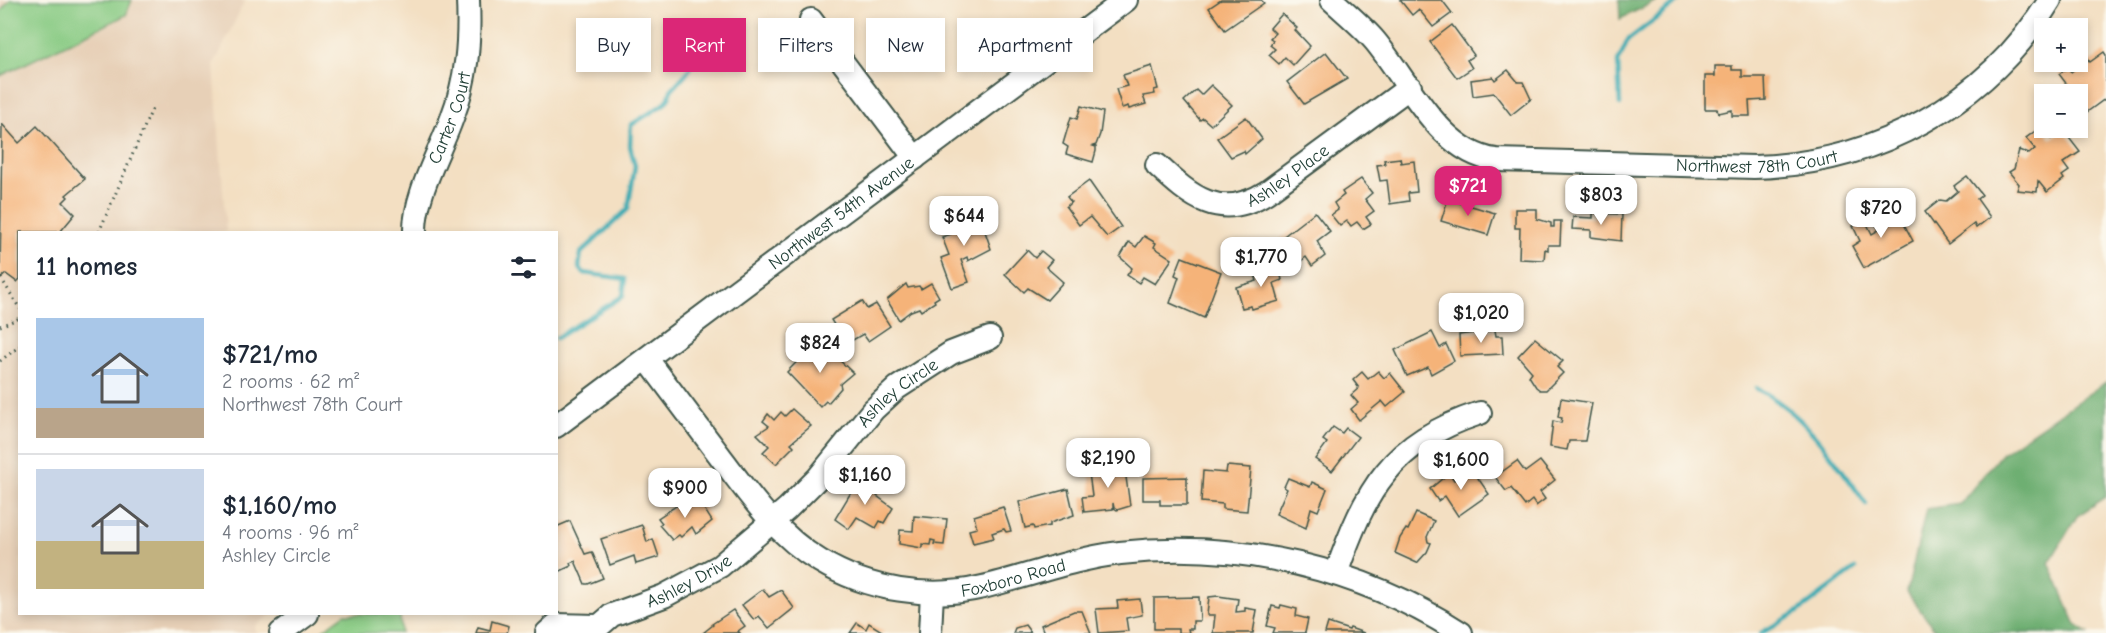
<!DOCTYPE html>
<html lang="en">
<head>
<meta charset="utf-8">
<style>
  :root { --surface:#fff; --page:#f6f6f7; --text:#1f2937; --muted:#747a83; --line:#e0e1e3; --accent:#db2777 }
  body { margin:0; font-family:"Comic Neue",sans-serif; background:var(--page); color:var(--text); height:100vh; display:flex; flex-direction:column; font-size:22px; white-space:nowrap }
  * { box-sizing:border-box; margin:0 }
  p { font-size:20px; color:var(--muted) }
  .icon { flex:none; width:33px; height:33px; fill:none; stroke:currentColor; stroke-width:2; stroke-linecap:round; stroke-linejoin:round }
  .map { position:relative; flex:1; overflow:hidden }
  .drawer { position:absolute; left:18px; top:231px; width:540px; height:384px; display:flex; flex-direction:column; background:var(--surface); border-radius:0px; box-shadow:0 3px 9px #0003 }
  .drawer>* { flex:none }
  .top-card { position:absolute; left:576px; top:18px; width:570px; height:54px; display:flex; gap:12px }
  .fabs { position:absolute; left:2034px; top:18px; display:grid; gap:12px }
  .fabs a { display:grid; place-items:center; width:54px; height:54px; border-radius:0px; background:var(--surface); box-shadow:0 3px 9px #0003; font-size:30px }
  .price { position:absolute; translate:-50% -51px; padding:0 14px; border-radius:12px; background:#fff; color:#222; font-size:20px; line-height:39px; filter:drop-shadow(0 2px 3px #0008) }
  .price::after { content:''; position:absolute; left:50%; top:36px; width:18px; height:14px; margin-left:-9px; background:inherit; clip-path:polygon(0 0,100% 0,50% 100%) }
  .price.on { background:var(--accent); color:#fff }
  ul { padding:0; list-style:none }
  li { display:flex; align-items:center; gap:18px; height:150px; padding:0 18px }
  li+li { border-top:2px solid var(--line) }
  li span { display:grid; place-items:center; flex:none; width:168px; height:120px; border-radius:0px; color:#555 }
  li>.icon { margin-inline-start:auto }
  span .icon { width:72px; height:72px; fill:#fffc; stroke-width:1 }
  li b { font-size:26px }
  h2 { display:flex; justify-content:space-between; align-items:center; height:72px; padding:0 18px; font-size:26px }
  .tag { padding:0 21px; border-radius:0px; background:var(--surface); box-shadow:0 3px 9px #0003; font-size:21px; line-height:54px }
  .tag.on { background:var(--accent); color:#fff }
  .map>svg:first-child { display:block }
  .built { fill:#e7d0b7 }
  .green { fill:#89cb84; stroke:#54845c; stroke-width:1.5 }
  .forest { fill:#6eaf72; stroke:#467653; stroke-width:1.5 }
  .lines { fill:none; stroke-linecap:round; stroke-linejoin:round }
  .stream { stroke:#39abb3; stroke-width:4.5 }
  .building { fill:#f5b379 }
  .minor-casing { stroke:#3f5549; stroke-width:26 }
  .path { stroke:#3f5549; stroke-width:3; stroke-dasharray:1.5 4.5; stroke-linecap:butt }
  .minor { stroke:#fff; stroke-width:22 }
  .labels { text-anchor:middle; stroke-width:4.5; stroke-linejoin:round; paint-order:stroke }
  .street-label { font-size:18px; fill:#1f3d34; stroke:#fbf7ec }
</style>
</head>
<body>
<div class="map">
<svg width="2106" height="633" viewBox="0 0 2106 633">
  <rect width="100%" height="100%" fill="#fbf7ec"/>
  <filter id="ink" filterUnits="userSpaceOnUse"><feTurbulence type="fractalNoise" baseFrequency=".0167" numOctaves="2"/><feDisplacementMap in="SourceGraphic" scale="12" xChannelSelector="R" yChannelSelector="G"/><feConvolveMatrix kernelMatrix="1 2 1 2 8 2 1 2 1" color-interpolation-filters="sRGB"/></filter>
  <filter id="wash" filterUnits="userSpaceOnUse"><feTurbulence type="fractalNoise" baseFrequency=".008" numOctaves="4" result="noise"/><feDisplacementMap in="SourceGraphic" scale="24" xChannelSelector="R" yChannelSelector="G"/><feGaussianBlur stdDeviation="1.35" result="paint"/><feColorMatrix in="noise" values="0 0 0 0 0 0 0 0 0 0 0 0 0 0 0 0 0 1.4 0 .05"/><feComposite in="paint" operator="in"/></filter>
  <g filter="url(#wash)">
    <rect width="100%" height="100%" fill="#f3dfc2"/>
    <path class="built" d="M0,0H245L214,65L226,232H20V614H272L255,626L256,633H7L0,624Z"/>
    <g class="green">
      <path d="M10,0H132L126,15L0,76V12Z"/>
      <path d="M345,614H400L401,633H319Z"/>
    </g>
    <g class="forest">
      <path d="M1619,0H1658L1620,19Z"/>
      <path d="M2106,382V497L2077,516L2049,563L2076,625L2088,633H1937L1907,592L1926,509L1960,504L2001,454Z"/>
    </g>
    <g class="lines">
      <g class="stream">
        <path d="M1620,105L1618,62L1628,40L1680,0"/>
        <path d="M556,338L623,296L625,279L584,273L579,267L581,253L628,209L635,166L630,146L631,125L664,104L669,98L671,90L690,69L700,27"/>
        <path d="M1756,388C1805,413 1835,460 1866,504"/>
        <path d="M1761,633L1798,612L1855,569"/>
      </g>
    </g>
    <g id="blocks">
      <g class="building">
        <path d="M1221,0H1261L1264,3L1225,30L1209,8Z"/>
        <path d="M1400,0H1442L1452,13L1433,27L1421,12L1418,10L1412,15Z"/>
        <path d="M1282,14L1297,28L1295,30L1310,46L1293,65L1285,57L1279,64L1269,55L1275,49L1270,45L1273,40L1270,38L1275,33L1270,28Z"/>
        <path d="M1452,25L1474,55L1467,60L1472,68L1457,78L1430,42Z"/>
        <path d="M1326,52L1347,79L1304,104L1287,82Z"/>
        <path d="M2082,52L2090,62L2104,52L2106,55V98L2087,112L2078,99V94H2074L2059,74L2068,68L2071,72L2075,69L2069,62H2078V55Z"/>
        <path d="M1152,66L1158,89L1154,90L1155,94L1143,96L1146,104L1129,109L1128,106L1122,108L1116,89L1127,86L1123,75Z"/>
        <path d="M1715,66H1732V70H1742V77H1765L1766,100L1749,101L1750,116H1732V110L1719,113L1717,109H1705V76H1715Z"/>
        <path d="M1508,70L1518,82H1523L1531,99L1511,115L1494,93L1473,96L1471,80L1493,77L1495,80Z"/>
        <path d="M1211,85L1232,105L1211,125L1203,118L1200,120L1184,101L1196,90L1201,95Z"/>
        <path d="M1081,106L1103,112L1100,134L1096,145L1093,146L1096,147V151L1093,162L1066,154L1068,147L1063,144L1071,117L1077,119Z"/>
        <path d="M1246,117L1262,139L1245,154L1244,151L1231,157L1217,138Z"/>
        <path d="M2,124L19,143L37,126L85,179L66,195L68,197L63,202L75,214L60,232H20V279L17,282L6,274L0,279Z"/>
        <path d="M2042,126L2051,139L2063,130L2080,152L2063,163L2069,171L2062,176L2064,179L2047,192L2038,181L2037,192L2017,190L2019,184L2009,172L2014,169L2019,150L2029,154L2035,149L2026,138Z"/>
        <path d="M1400,158L1401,163L1414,161L1417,192L1408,193L1409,201L1390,204L1387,180L1380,181L1377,165L1385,164L1384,160Z"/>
        <path d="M1967,176L1982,195L1977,199L1990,217L1976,228L1974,224L1948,244L1925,212L1940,200L1946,201L1958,191L1954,186Z"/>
        <path d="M1361,179L1372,193L1365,199L1374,211L1366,217L1371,224L1363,229L1357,222L1351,226L1347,221L1340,226L1331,215L1338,210L1334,203L1344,195L1342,192Z"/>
        <path d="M1089,181L1121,227L1107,237L1090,217L1079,225L1066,207L1071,202L1067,197Z"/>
        <path d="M1448,199L1495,213L1488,235L1441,221Z"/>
        <path d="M1515,209H1537V219L1551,223V227H1554V221H1561L1560,245H1548V250L1545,249L1544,260L1519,259L1520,228H1515Z"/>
        <path d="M978,211L991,249L968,261L967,257L961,260L969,282L952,288L941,258L949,255L942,237L951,234L949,228L958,225L956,219Z"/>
        <path d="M1315,212L1330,231L1317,241L1325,256L1312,266L1306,257L1296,265L1280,244L1283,242L1280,239Z"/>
        <path d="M1593,213L1622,214L1621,241L1591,237V230L1572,229L1573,217L1593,218Z"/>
        <path d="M1891,213L1892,216L1898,213L1913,241L1864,268L1852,246L1860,241L1853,226L1865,220L1872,234L1879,230L1875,222Z"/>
        <path d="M1144,236L1156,243L1154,247L1172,259L1155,284L1143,277L1139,283L1127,275L1132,268L1120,257L1129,242L1136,247Z"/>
        <path d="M1027,250L1035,258L1041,251L1052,260L1046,267L1063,282L1047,300L1028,288L1024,292L1005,274Z"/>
        <path d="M1182,257L1221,272L1204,318L1170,303L1179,277L1175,275Z"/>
        <path d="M1278,263L1282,280L1274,283L1279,301L1252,309L1251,306L1242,308L1236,287L1257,281L1254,270Z"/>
        <path d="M931,283L939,297L934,300L935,302L921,311L919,308L911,311L899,320L887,300L906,284L908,288L919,286L921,289Z"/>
        <path d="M862,301L867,309L876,304L890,326L868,341L863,334L846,344L831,320Z"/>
        <path d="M1495,330L1496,336H1502L1503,354L1460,356L1459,335Z"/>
        <path d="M1432,332L1440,348L1446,344L1454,361L1431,374L1428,367L1407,376L1395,350Z"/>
        <path d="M1535,338L1563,361L1557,367L1563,373L1546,390H1540L1536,387L1529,376L1532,372L1518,356Z"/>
        <path d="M818,340L853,373L840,384L841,388L828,403L826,401L820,407L787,372Z"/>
        <path d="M1378,371L1384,378L1390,373L1405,392L1387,407L1382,401L1359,420L1351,409L1358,403L1351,395L1359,388L1353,380L1362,372L1368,379Z"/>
        <path d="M1561,398L1592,403L1585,441H1569L1567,450L1550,447L1553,421L1561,423L1562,418L1558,417Z"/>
        <path d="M792,409L811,426L791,443L794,446L776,464L763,452L769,446L757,434L769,426L763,421L768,414L774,420L781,412L785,416Z"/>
        <path d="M1333,427L1342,433L1346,428L1358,437L1332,471L1315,459L1327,443L1323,440Z"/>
        <path d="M1517,461L1525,472L1540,461L1555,480L1540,492L1545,499L1536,506L1532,500L1525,506L1511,488L1506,491L1495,477Z"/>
        <path d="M1124,463L1130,506L1117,510L1114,508L1113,503V509L1084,512L1082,497L1092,496L1089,473L1097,472L1096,467Z"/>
        <path d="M1227,466L1251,468L1247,511L1223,509V504L1201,502L1203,471L1226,473Z"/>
        <path d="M1471,468L1489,494L1458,516L1445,496L1438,501L1430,489L1449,473L1454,480Z"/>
        <path d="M1187,477V505H1160V500H1143V478Z"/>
        <path d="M873,478L884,486L877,496L893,508L884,523L880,521L876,528L857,517L849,529L835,519L856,484L865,490Z"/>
        <path d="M1288,478L1310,487L1312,482L1327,489L1318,511L1311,508L1306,528L1276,514L1287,489L1284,487Z"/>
        <path d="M1068,489L1074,515L1050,523V526L1034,529L1033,526L1025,528L1019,502Z"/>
        <path d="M691,496L695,503L699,501L712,521L696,534L692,527L681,537L679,535L672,540L659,525L662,523L658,518Z"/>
        <path d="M1003,507L1011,531L1006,532L1004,529L992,533L994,538L973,543L969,530L977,528L974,516Z"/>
        <path d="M1416,513L1434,521L1427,537L1428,542L1431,543L1427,552L1417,563L1395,553L1400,538L1406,529L1408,530Z"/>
        <path d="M914,516L947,519L944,545L934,544L935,541L931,540L930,545L922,544V548L899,544L900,530L913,531Z"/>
        <path d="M570,521L585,554L592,552L603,578L588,584H585L575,561L570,563L571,566L556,573V527Z"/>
        <path d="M642,525L647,542L653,539L659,557L636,564L634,556L610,565L601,539Z"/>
        <path d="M763,589L769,597L781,590L794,608L769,628L759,616L754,620L742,605Z"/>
        <path d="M1218,596L1238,599L1236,612L1245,611V608L1257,610L1253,633H1213L1215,615H1207L1209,597Z"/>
        <path d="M1199,597L1200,621H1193V629H1188L1189,633H1178V629H1154V598Z"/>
        <path d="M1140,599L1142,615L1126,618L1128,631L1099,633L1096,609L1118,608L1117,601Z"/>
        <path d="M1281,605L1297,609L1296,616L1308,619L1305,633H1273L1275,628L1267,626L1272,606L1280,608Z"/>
        <path d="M733,610L745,626L738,631L740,633H703L713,625L712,624Z"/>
        <path d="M1074,611H1082L1091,633H1044L1041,625Z"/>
        <path d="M492,621L509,626L507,633H476L478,627L490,630Z"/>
        <path d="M857,623L866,629L869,623L885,633H850Z"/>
        <path d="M1328,623L1349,630L1350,628L1364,633H1325Z"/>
        <path d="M1025,625L1031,633H1013L1015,628Z"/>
      </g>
    </g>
  </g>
  <g filter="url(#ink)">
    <use href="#blocks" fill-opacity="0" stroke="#3f5549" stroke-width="1.5"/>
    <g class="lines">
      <defs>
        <g id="minor">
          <path id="s1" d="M1332,0C1346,13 1362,26 1375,41C1409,82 1440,153 1496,160L1754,167C1875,164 1986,104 2050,0"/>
          <path d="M811,20L915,158"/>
          <path id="s2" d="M1157,165C1191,197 1220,222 1267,192L1410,87"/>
          <path id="s3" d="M415,232C414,196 440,152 452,118C467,79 470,42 468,0"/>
          <path id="s4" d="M647,359C671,391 696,424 720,456C749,495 778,536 820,561C868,590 929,600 983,587C1029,576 1072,559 1120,553C1240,540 1360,568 1461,633"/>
          <path id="s5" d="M556,426L1126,0"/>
          <path d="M1336,574C1365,490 1391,442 1480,413"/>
          <path d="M281,633L307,614"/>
          <path d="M547,633L556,625L597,626"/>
          <path id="s6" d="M591,633L612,615L664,596L720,566L787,509L818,478L873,410L897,388L951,353L990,338"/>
          <path d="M930,633L932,593"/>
        </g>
      </defs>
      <use href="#minor" class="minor-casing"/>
      <g class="path">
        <path d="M99,232L153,107"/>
        <path d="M1,278L20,309"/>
        <path d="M0,326L20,318"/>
        <path d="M0,361L20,346"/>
      </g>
      <use href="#minor" class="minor"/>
    </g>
  </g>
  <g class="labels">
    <g class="street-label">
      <text dy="6" stroke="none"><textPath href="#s3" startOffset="120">Carter Court</textPath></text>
      <text dy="6" stroke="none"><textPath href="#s1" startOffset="495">Northwest 78th Court</textPath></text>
      <text dy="6" stroke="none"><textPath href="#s2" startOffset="152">Ashley Place</textPath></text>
      <text dy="6" stroke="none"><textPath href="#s5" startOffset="356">Northwest 54th Avenue</textPath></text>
      <text dy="6" stroke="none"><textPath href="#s6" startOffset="396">Ashley Circle</textPath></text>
      <text dy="6" stroke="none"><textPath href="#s4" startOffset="468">Foxboro Road</textPath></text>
      <text dy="6" stroke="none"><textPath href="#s6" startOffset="112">Ashley Drive</textPath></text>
    </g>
  </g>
</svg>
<div class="fabs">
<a>+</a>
<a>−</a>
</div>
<b class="price on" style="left:1468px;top:217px">$721</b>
<b class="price" style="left:1601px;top:226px">$803</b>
<b class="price" style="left:1881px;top:239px">$720</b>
<b class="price" style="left:964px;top:247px">$644</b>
<b class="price" style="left:1261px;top:288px">$1,770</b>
<b class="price" style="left:1481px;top:344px">$1,020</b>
<b class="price" style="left:820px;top:374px">$824</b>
<b class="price" style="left:1108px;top:489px">$2,190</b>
<b class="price" style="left:1461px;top:491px">$1,600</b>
<b class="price" style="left:865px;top:506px">$1,160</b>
<b class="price" style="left:685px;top:519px">$900</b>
<div class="top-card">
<a class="tag">Buy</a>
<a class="tag on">Rent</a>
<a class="tag">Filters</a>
<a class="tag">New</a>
<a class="tag">Apartment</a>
</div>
<section class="drawer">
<h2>11 homes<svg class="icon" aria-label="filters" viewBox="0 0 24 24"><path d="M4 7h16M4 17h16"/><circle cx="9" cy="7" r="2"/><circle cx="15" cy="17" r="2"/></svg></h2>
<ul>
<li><span style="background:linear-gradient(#a9c7e8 75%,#b9a48a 0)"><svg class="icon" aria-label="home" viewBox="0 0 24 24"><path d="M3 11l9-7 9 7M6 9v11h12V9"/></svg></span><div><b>$721/mo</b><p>2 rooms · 62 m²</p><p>Northwest 78th Court</p></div></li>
<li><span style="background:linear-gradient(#c9d6e8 60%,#c2b280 0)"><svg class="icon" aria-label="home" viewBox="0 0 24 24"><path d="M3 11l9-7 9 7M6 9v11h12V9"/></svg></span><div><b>$1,160/mo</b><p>4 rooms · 96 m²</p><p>Ashley Circle</p></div></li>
</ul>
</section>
</div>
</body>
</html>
